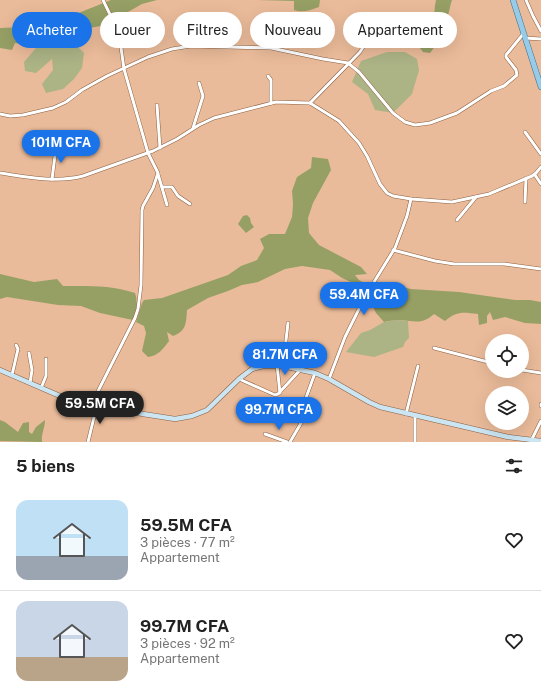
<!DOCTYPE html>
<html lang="fr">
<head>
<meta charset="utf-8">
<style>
  :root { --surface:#fff; --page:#f2f2f2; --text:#222; --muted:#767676; --line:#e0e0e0; --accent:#1a73e8 }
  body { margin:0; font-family:"Public Sans",sans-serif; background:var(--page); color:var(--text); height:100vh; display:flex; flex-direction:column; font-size:15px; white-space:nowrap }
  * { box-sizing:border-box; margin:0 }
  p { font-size:13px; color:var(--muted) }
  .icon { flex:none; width:22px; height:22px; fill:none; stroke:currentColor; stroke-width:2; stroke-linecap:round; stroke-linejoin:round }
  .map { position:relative; height:442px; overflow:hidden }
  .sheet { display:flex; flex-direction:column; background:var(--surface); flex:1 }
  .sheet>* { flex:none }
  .top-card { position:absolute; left:12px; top:12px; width:517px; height:36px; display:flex; gap:8px }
  .buttons { position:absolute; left:485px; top:334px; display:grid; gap:8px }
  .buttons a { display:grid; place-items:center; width:44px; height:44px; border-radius:50%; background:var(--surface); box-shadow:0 4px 16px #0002; font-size:20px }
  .price { position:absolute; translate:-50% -34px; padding:0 9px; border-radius:14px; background:var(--accent); color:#fff; font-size:13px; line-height:26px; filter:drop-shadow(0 1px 2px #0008) }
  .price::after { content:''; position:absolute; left:50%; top:24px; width:12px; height:9px; margin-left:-6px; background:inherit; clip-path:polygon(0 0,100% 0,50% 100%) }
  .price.on { background:#222; color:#fff }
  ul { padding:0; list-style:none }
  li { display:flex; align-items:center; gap:12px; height:100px; padding:0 16px }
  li+li { border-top:1px solid var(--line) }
  li span { display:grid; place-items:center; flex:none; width:112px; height:80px; border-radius:12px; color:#555 }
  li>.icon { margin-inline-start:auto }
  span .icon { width:48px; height:48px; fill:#fffc; stroke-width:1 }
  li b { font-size:17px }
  h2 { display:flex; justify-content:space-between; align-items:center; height:48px; padding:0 16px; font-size:17px }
  .tag { padding:0 14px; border-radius:18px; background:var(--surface); box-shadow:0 4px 16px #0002; font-size:14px; line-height:36px }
  .tag.on { background:var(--accent); color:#fff }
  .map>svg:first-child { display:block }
  .green { fill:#acb486 }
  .forest { fill:#96a065 }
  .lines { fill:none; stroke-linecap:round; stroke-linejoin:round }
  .street-casing { stroke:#8a6041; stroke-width:4 }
  .secondary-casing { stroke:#8a6041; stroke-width:5.5 }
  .primary-casing { stroke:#3d708c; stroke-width:6 }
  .street { stroke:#fff; stroke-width:3 }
  .secondary { stroke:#cbe5f3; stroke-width:4.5 }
  .primary { stroke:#97cbe8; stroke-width:5 }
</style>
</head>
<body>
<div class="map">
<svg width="541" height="442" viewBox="0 0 541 442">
  <rect width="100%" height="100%" fill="#eabb9a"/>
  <g class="green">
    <path d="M61,42L74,43L84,53L82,68L74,79L63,89L46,93L42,84L53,70L52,59L36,73L25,71L24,62L36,48Z"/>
    <path d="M387,52H405L417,59L419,70L412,94L393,113L375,110L368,94L352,82L361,61Z"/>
    <path d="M396,320L408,321L409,338L405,342L403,347L374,357L346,352L361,333L370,330L384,322Z"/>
  </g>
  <g class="forest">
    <path d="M111,0H157L142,4L119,17L107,25L89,28C87,48 73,40 60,42C52,43 45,48 36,48C30,48 22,44 15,43L12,50L0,48V28L25,27L41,28Z"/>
    <path d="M257,0H320L319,7C311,10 302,13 294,10V1Z"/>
    <path d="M436,0H452C448,12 447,32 434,37C436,44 435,47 430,53L423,52C408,33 428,35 433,22C435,15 434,7 436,0Z"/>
    <path d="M312,157L328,159L331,170L313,203L308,218L309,233L319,245L361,267L367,274L355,275L359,280L364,283V288L342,278L330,270L302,266L285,269L258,282L242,285L228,291L208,298L187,310C186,322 187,331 173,336L167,332L169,341C163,349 158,356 148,357L142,351L146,333L144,326L136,322L142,303L144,300L162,298L228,275L241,266L257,260L264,248L260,239L269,234H285L292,217L293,204L292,191L297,177L311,168Z"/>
    <path d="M247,215L250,218L251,223L254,227L246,233L238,224L243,216Z"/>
    <path d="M0,274L34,282L57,279L63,286C87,286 112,285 135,293C138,303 137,310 133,320L100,313L81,306L58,305L7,297L0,299Z"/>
    <path d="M384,283L411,289L459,292L515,300H530L541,302V324L525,323L505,317L493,320L490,312L487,316V323L479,325L478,314C462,312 457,311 445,321L434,314C421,326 413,320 397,320C393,320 388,321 384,322L376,313L369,298L371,293Z"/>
    <path d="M0,420L5,422L18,432L23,423L29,422V432L32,434L36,427L45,420C45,428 41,434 42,442L0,441Z"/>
  </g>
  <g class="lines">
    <defs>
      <g id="street">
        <path d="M526,0L533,16L541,31"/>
        <path d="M525,38L541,39"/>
        <path d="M268,76L271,80V103"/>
        <path d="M310,103L360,52L367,41L385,23"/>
        <path d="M157,105L160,148"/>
        <path d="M0,114L10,116L23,115L53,108L66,102L82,90L107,76L148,57L172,49L191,46L271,48L323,59L348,63L359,72L393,113L405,122L415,125L430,123L457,113L491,91L504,86L517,75L516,70L506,57V55L524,33"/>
        <path d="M193,128L203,96L199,83"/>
        <path d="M525,132L541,154"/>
        <path d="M0,173C27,177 56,183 83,176L153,151L177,139L199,125L214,118L276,102L310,103L339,121L359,143L367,156L380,184L387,193L393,196L411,199L452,202L489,194L532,176L536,173L541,167"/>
        <path d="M158,174L167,205"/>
        <path d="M535,175L541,184"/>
        <path d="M52,179L56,148"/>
        <path d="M162,187H172L178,196L190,204"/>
        <path d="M525,202L526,178"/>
        <path d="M457,220L476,197"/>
        <path d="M393,250L435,261L454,264H504L541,269"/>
        <path d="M434,348L492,363"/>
        <path d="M29,353L32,370L30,383"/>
        <path d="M277,365L280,393"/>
        <path d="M283,366L288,323"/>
        <path d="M522,370L541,373"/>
        <path d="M12,375L18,349L16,345"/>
        <path d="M239,379L275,395L278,394L301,369"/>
        <path d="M329,379L345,337L366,295L395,248L407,216L411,199"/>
        <path d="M41,388L46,376V359"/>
        <path d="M92,403L135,318L138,309L141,285L142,210L143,206L153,188L158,173L148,153L124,69L119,33L103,0"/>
        <path d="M541,404V406"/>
        <path d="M406,414L418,366"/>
        <path d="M265,434L287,442"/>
        <path d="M531,441L541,421"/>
        <path d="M88,442L97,405"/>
        <path d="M290,442L304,418L303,406L315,373"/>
        <path d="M415,442V416"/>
      </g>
      <path id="secondary" d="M0,370L60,396L143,414L175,419L192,416L207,410L239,379L252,369L263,366H283L315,373L329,379L369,402L380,407L508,437L541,441"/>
      <path id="primary" d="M513,0L541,87"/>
    </defs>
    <use href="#street" class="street-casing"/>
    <use href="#secondary" class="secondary-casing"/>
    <use href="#primary" class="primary-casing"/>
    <use href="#street" class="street"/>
    <use href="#secondary" class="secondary"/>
    <use href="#primary" class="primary"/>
  </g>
</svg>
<div class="buttons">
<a><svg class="icon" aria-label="locate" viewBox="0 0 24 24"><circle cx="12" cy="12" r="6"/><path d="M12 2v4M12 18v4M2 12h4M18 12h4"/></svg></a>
<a><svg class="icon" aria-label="layers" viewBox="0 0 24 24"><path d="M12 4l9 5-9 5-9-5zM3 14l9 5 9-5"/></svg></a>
</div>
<b class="price" style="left:61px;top:164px">101M CFA</b>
<b class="price" style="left:364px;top:316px">59.4M CFA</b>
<b class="price" style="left:285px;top:376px">81.7M CFA</b>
<b class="price on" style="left:100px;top:425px">59.5M CFA</b>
<b class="price" style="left:279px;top:431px">99.7M CFA</b>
<div class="top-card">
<a class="tag on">Acheter</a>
<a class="tag">Louer</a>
<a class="tag">Filtres</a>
<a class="tag">Nouveau</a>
<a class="tag">Appartement</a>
</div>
</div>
<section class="sheet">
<h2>5 biens<svg class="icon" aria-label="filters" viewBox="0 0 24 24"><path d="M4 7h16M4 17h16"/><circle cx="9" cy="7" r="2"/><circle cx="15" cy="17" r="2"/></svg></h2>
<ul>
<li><span style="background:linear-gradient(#bfe0f5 70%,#9aa5b1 0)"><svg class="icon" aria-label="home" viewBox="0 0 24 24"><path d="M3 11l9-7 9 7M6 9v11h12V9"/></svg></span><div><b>59.5M CFA</b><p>3 pièces · 77 m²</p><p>Appartement</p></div><svg class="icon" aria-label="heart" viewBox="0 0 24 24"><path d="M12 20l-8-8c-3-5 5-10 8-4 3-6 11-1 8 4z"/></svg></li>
<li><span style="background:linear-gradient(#c9d6e8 70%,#b9a48a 0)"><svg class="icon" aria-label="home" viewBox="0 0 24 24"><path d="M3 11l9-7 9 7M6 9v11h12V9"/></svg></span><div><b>99.7M CFA</b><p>3 pièces · 92 m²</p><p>Appartement</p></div><svg class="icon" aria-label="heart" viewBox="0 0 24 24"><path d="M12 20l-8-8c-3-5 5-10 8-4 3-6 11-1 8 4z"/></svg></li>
</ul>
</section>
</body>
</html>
